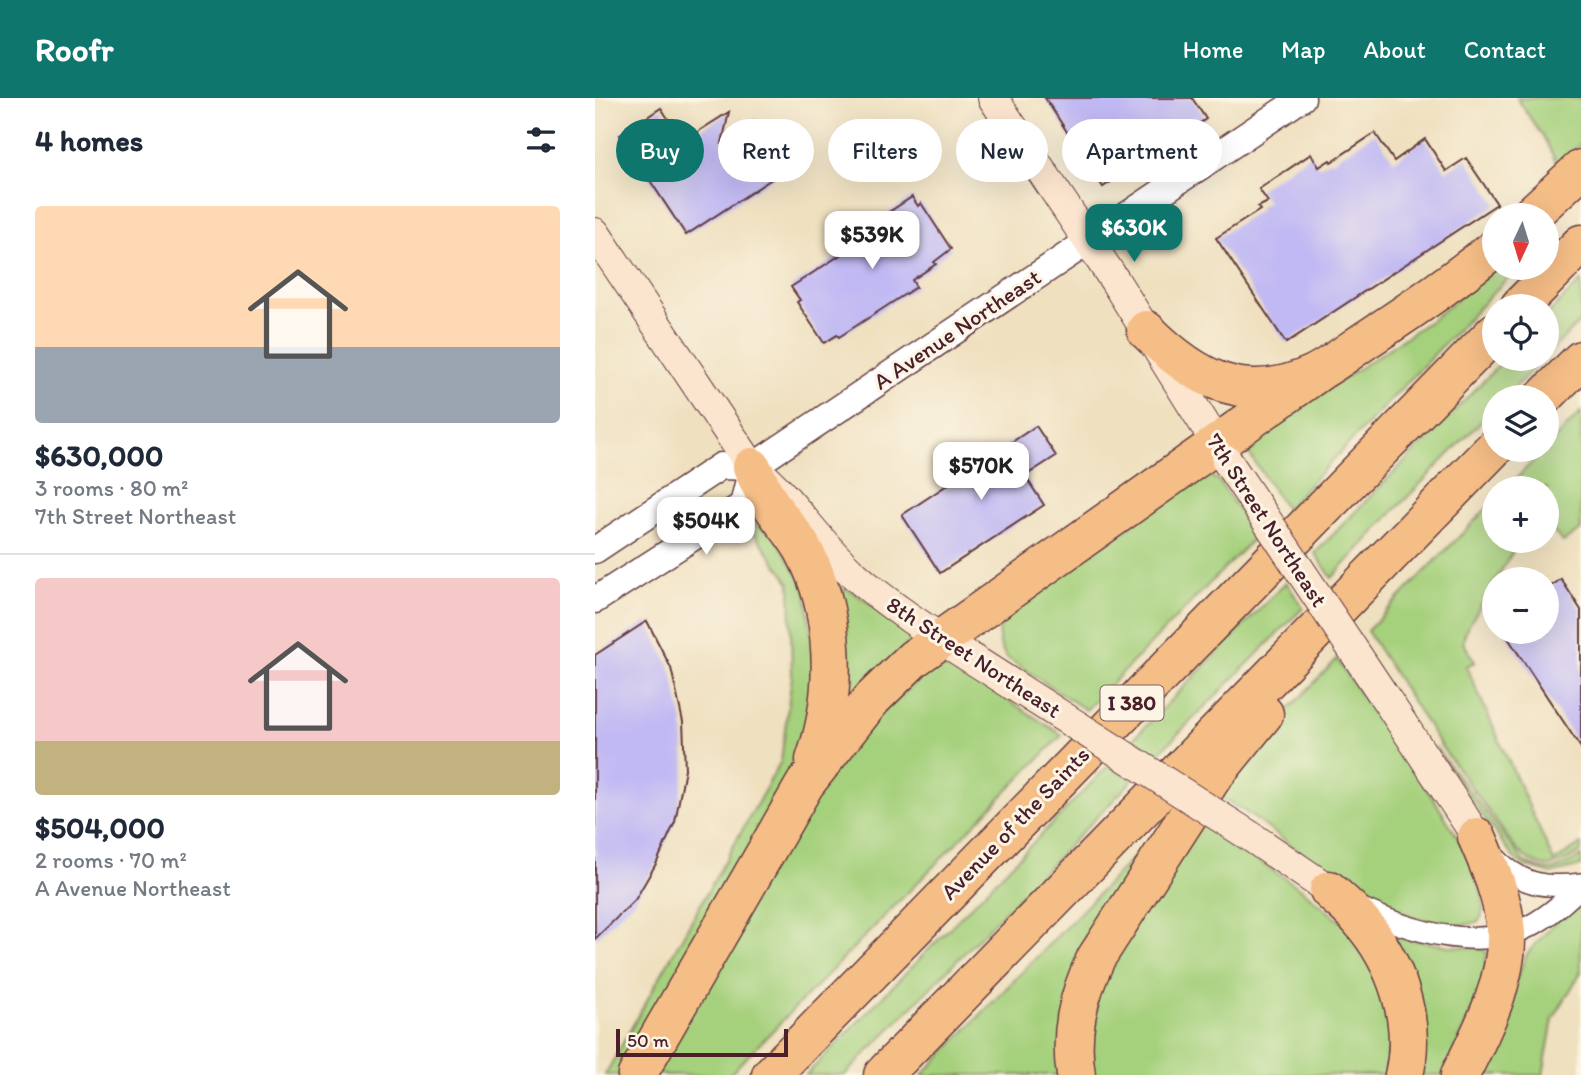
<!DOCTYPE html>
<html lang="en">
<head>
<meta charset="utf-8">
<style>
  :root { --surface:#fff; --page:#f6f6f7; --text:#1f2937; --muted:#747a83; --line:#e0e1e3; --accent:#0f766e }
  body { margin:0; font-family:Itim,sans-serif; background:var(--page); color:var(--text); height:100vh; display:flex; flex-direction:column; font-size:26px; white-space:nowrap }
  * { box-sizing:border-box; margin:0 }
  p { font-size:23px; color:var(--muted) }
  .icon { flex:none; width:38px; height:38px; fill:none; stroke:currentColor; stroke-width:2; stroke-linecap:round; stroke-linejoin:round }
  .map { position:relative; flex:1; overflow:hidden }
  .details { display:flex; flex-direction:column; background:var(--surface); width:595px }
  .details>* { flex:none }
  .guide { position:absolute; left:21px; top:21px; width:665px; height:63px; display:flex; gap:14px }
  .needle { width:46px; rotate:184deg }
  .buttons { position:absolute; left:887px; top:105px; display:grid; gap:14px }
  .buttons a { display:grid; place-items:center; width:77px; height:77px; border-radius:50%; background:var(--surface); box-shadow:0 7px 28px #0002; font-size:35px }
  .scale { position:absolute; left:21px; bottom:18px; width:172px; box-sizing:border-box; padding-left:7px; border:4px solid #4a1f2b; border-top:0; font-size:19px; line-height:24px; white-space:nowrap; color:#4a1f2b; -webkit-text-stroke:5px #fcf5e5; paint-order:stroke }
  .price { position:absolute; translate:-50% -60px; padding:0 16px; border-radius:14px; background:#fff; color:#222; font-size:23px; line-height:46px; filter:drop-shadow(0 2px 4px #0008) }
  .price::after { content:''; position:absolute; left:50%; top:42px; width:21px; height:16px; margin-left:-10px; background:inherit; clip-path:polygon(0 0,100% 0,50% 100%) }
  .price.current { background:var(--accent); color:#fff }
  ul { padding:0; list-style:none }
  li { display:grid; align-content:center; gap:14px; height:371px; padding:0 35px }
  li+li { border-top:2px solid var(--line) }
  li span { display:grid; place-items:center; height:217px; border-radius:7px; color:#555 }
  li>.icon { margin-inline-start:auto }
  span .icon { width:126px; height:126px; fill:#fffc; stroke-width:1 }
  li b { font-size:30px }
  h2 { display:flex; justify-content:space-between; align-items:center; height:84px; padding:0 35px; font-size:30px }
  .tag { padding:0 24px; border-radius:32px; background:var(--surface); box-shadow:0 7px 28px #0002; font-size:24px; line-height:63px }
  .tag.current { background:var(--accent); color:#fff }
  header { display:flex; align-items:center; gap:42px; box-sizing:border-box; height:98px; padding:0 35px; background:var(--accent); color:#fff }
  header strong { font-size:33px }
  nav { display:flex; gap:38px; margin-inline-start:auto; font-size:24px }
  main { display:flex; flex:1; min-height:0 }
  .map>svg:first-child { display:block }
  .green { fill:#a5d07c; stroke:#787854; stroke-width:2 }
  .building { fill:#c1b9f3 }
  .lines { fill:none; stroke-linecap:round; stroke-linejoin:round }
  .minor-casing { stroke:#633c41; stroke-width:24 }
  .tertiary-casing { stroke:#633c41; stroke-width:29 }
  .secondary-casing { stroke:#633c41; stroke-width:32 }
  .motorway-casing { stroke:#633c41; stroke-width:41 }
  .minor { stroke:#fff; stroke-width:21 }
  .tertiary { stroke:#fff; stroke-width:26 }
  .secondary { stroke:#fbe5cf; stroke-width:30 }
  .motorway { stroke:#f6be87; stroke-width:38 }
  .secondary-bridge-casing { stroke:#633c41; stroke-width:32; stroke-linecap:butt }
  .secondary-bridge { stroke:#fbe5cf; stroke-width:30 }
  .labels { text-anchor:middle; stroke-width:6; stroke-linejoin:round; paint-order:stroke }
  .shield { fill:#fcf5e5; stroke:#7f5f63; stroke-width:2 }
  .shield-label { font-size:21px; font-weight:bold; fill:#4a1f2b }
  .street-label { font-size:23px; fill:#4a1f2b; stroke:#fcf5e5 }
</style>
</head>
<body>
<header>
<strong>Roofr</strong>
<nav><a>Home</a><a>Map</a><a>About</a><a>Contact</a></nav>
</header>
<main>
<section class="details">
<h2>4 homes<svg class="icon" aria-label="filters" viewBox="0 0 24 24"><path d="M4 7h16M4 17h16"/><circle cx="9" cy="7" r="2"/><circle cx="15" cy="17" r="2"/></svg></h2>
<ul>
<li><span style="background:linear-gradient(#ffd9b3 65%,#9aa5b1 0)"><svg class="icon" aria-label="home" viewBox="0 0 24 24"><path d="M3 11l9-7 9 7M6 9v11h12V9"/></svg></span><div><b>$630,000</b><p>3 rooms · 80 m²</p><p>7th Street Northeast</p></div></li>
<li><span style="background:linear-gradient(#f6c9c9 75%,#c2b280 0)"><svg class="icon" aria-label="home" viewBox="0 0 24 24"><path d="M3 11l9-7 9 7M6 9v11h12V9"/></svg></span><div><b>$504,000</b><p>2 rooms · 70 m²</p><p>A Avenue Northeast</p></div></li>
</ul>
</section>
<div class="map">
<svg width="986" height="977" viewBox="0 0 986 977">
  <rect width="100%" height="100%" fill="#fcf5e5"/>
  <filter id="ink" filterUnits="userSpaceOnUse"><feTurbulence type="fractalNoise" baseFrequency=".0143" numOctaves="2"/><feDisplacementMap in="SourceGraphic" scale="14" xChannelSelector="R" yChannelSelector="G"/><feConvolveMatrix kernelMatrix="1 2 1 2 8 2 1 2 1" color-interpolation-filters="sRGB"/></filter>
  <filter id="wash" filterUnits="userSpaceOnUse"><feTurbulence type="fractalNoise" baseFrequency=".00686" numOctaves="4" result="noise"/><feDisplacementMap in="SourceGraphic" scale="28" xChannelSelector="R" yChannelSelector="G"/><feGaussianBlur stdDeviation="1.57" result="paint"/><feColorMatrix in="noise" values="0 0 0 0 0 0 0 0 0 0 0 0 0 0 0 0 0 1.4 0 .05"/><feComposite in="paint" operator="in"/></filter>
  <g filter="url(#wash)">
    <rect width="100%" height="100%" fill="#efe0bf"/>
    <g class="green">
      <path d="M922,0H986V45L963,68L952,45Z"/>
      <path d="M901,170H922L691,411L649,348L836,222Z"/>
      <path d="M986,183V222L952,257V217Z"/>
      <path d="M910,261H948L910,299H900L899,310L798,414L737,480L720,455Z"/>
      <path d="M986,314V432L968,444L952,427V390H912L949,352H952V349Z"/>
      <path d="M610,376L623,382L661,438L491,612L411,559C402,545 402,532 407,516Z"/>
      <path d="M899,403L900,443H924L871,532L868,544L880,564L871,568L959,764L986,746V754C960,771 946,775 922,752L846,648L772,533Z"/>
      <path d="M158,426L178,435L211,491L221,585L201,674L28,977H10L186,663L197,578L195,485L155,429Z"/>
      <path d="M691,484L708,510L562,657L537,642Z"/>
      <path d="M249,491H254L320,539L252,608L245,493Z"/>
      <path d="M348,560L467,637L134,977H53L246,651Z"/>
      <path d="M742,561C759,587 776,612 793,637C815,668 908,787 884,823C824,847 716,761 670,728C655,716 637,706 621,696L669,637Z"/>
      <path d="M840,649L929,764C954,777 963,773 986,758V768L956,776L930,768L919,760L873,698Z"/>
      <path d="M514,667L538,682L250,977H211Z"/>
      <path d="M577,720L471,977H327Z"/>
      <path d="M601,723L705,790L758,834L793,890L797,977H493L497,888Z"/>
      <path d="M986,808V874L958,921L948,977H880L932,856L963,821Z"/>
      <path d="M799,839L854,848L884,850L892,854L887,889L848,977H819Z"/>
    </g>
    <g id="blocks">
      <g class="building">
        <path d="M450,0H597L611,21L508,89Z"/>
        <path d="M66,10L88,43L134,14L127,45L160,23L192,71L91,137L25,37Z"/>
        <path d="M780,35L799,63L830,41L851,73L871,60L902,106L691,245L621,140L665,112L663,109L673,104L664,91L716,56L724,69L735,62L736,64Z"/>
        <path d="M317,99L323,108L326,105L356,151L339,164L341,166L317,182L321,189L244,239L242,237L229,245L202,204L205,202L196,189L270,141L265,133Z"/>
        <path d="M441,328L461,358L430,378L449,407L345,475L307,417Z"/>
        <path d="M966,481L986,512V650L909,534H952V491Z"/>
        <path d="M52,523L76,570L88,624L90,671L80,724L62,764L40,802L0,841V557Z"/>
      </g>
    </g>
  </g>
  <g filter="url(#ink)">
    <use href="#blocks" fill-opacity="0" stroke="#633c41" stroke-width="2"/>
    <g class="lines">
      <defs>
        <g id="minor">
          <path d="M897,757C924,786 948,791 986,786"/>
          <path d="M763,809C812,832 883,855 935,828C954,818 970,803 986,788"/>
        </g>
        <g id="tertiary">
          <path d="M0,452L126,368L157,369L707,0"/>
          <path d="M0,502L148,407L157,369"/>
        </g>
        <g id="secondary">
          <path d="M398,0L520,183L632,362"/>
          <path d="M0,135L157,369C196,399 220,441 256,474C305,518 363,551 418,587"/>
          <path d="M787,595L882,739"/>
          <path d="M655,738L734,792"/>
        </g>
        <g id="motorway">
          <path d="M936,117L986,71"/>
          <path d="M925,208L986,146"/>
          <path d="M551,232C601,282 650,308 719,276C739,266 758,250 777,238C820,210 860,182 900,150"/>
          <path d="M949,299L986,262"/>
          <path d="M157,369C163,382 169,396 177,408C187,423 199,435 208,451C242,513 243,596 220,662"/>
          <path d="M734,792C744,802 756,811 765,822C801,863 822,923 809,977"/>
          <path d="M42,977L210,686L277,601L318,561L722,275"/>
          <path d="M176,977L900,234"/>
          <path d="M288,977L900,349"/>
          <path d="M481,977C474,935 483,898 501,860L617,680L669,616"/>
          <path d="M865,977C886,935 913,884 911,835C909,802 895,769 882,739"/>
        </g>
      </defs>
      <use href="#minor" class="minor-casing"/>
      <use href="#tertiary" class="tertiary-casing"/>
      <use href="#secondary" class="secondary-casing"/>
      <use href="#motorway" class="motorway-casing"/>
      <use href="#minor" class="minor"/>
      <use href="#tertiary" class="tertiary"/>
      <use href="#secondary" class="secondary"/>
      <use href="#motorway" class="motorway"/>
      <defs>
        <g id="secondary-bridge">
          <path d="M632,363L787,595"/>
          <path d="M418,587L655,738"/>
        </g>
      </defs>
      <use href="#secondary-bridge" class="secondary-bridge-casing"/>
      <use href="#secondary-bridge" class="secondary-bridge"/>
    </g>
  </g>
  <g class="labels">
    <rect class="shield" x="505.5" y="587.5" width="63" height="35" rx="5"/>
    <g class="shield-label">
      <text x="537" y="612">I 380</text>
    </g>
    <g class="street-label">
      <text transform="translate(362 231) rotate(-34)" y="8">A Avenue Northeast</text>
      <text transform="translate(672 422) rotate(57)" y="8">7th Street Northeast</text>
      <text transform="translate(379 559) rotate(33)" y="8">8th Street Northeast</text>
      <text transform="translate(420 725) rotate(-46)" y="8">Avenue of the Saints</text>
    </g>
  </g>
</svg>
<div class="buttons">
<a><svg class="needle" viewBox="-14 -14 28 28"><path d="M0-13l5 13h-10z" fill="#e53935"/><path d="M0 13l5-13h-10z" fill="#747a83"/></svg></a>
<a><svg class="icon" aria-label="locate" viewBox="0 0 24 24"><circle cx="12" cy="12" r="6"/><path d="M12 2v4M12 18v4M2 12h4M18 12h4"/></svg></a>
<a><svg class="icon" aria-label="layers" viewBox="0 0 24 24"><path d="M12 4l9 5-9 5-9-5zM3 14l9 5 9-5"/></svg></a>
<a>+</a>
<a>−</a>
</div>
<div class="scale">50 m</div>
<b class="price current" style="left:539px;top:166px">$630K</b>
<b class="price" style="left:277px;top:173px">$539K</b>
<b class="price" style="left:386px;top:404px">$570K</b>
<b class="price" style="left:111px;top:459px">$504K</b>
<div class="guide">
<a class="tag current">Buy</a>
<a class="tag">Rent</a>
<a class="tag">Filters</a>
<a class="tag">New</a>
<a class="tag">Apartment</a>
</div>
</div>
</main>
</body>
</html>
